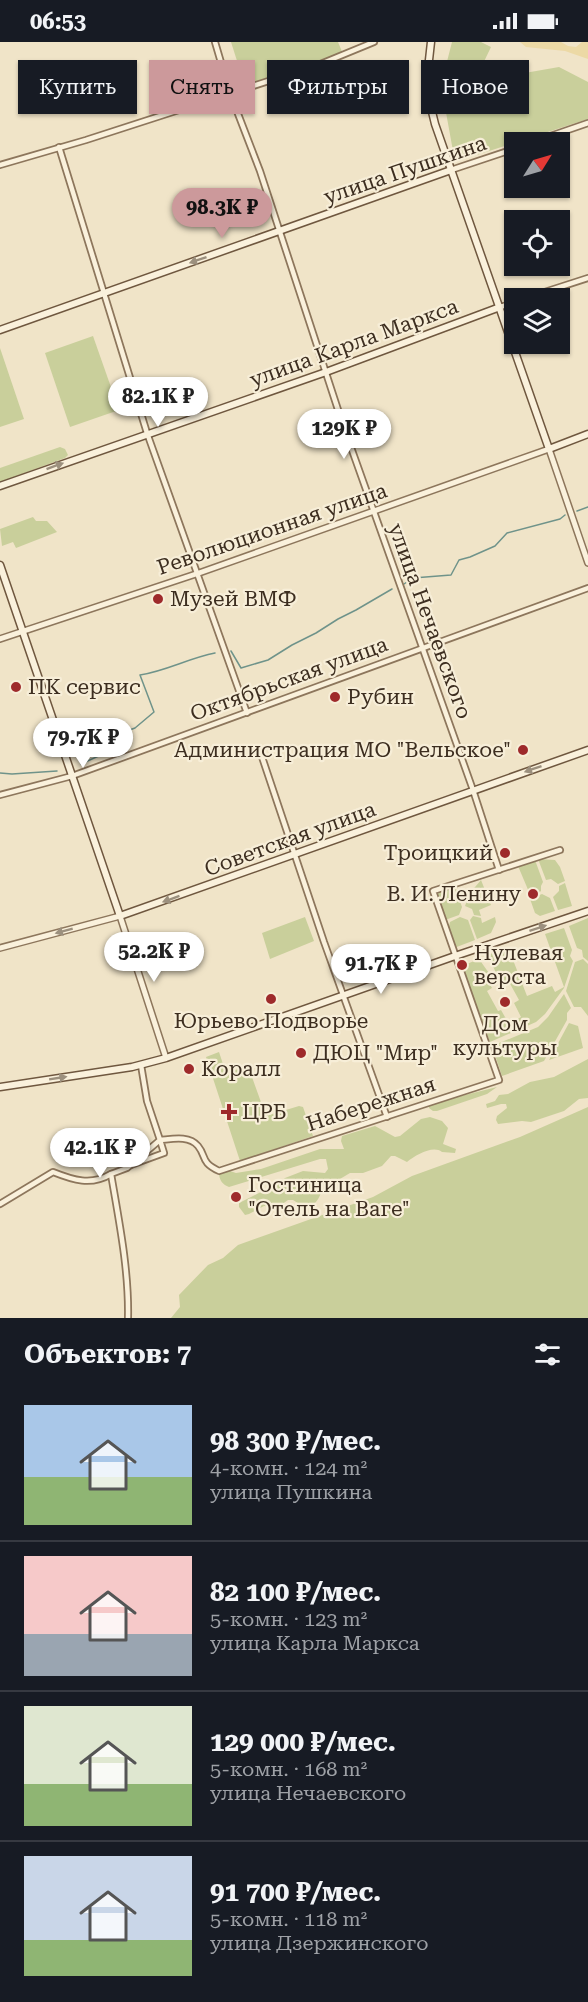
<!DOCTYPE html>
<html lang="ru">
<head>
<meta charset="utf-8">
<style>
  :root { --surface:#171b24; --page:#242831; --text:#f1f3f6; --muted:#9ea1a6; --line:#363941; --accent:#cc999b }
  body { margin:0; font-family:"Roboto Serif",serif; background:var(--page); color:var(--text); height:100vh; display:flex; flex-direction:column; font-size:22px; white-space:nowrap }
  * { box-sizing:border-box; margin:0 }
  p { font-size:20px; color:var(--muted) }
  .icon { flex:none; width:33px; height:33px; fill:none; stroke:currentColor; stroke-width:2; stroke-linecap:round; stroke-linejoin:round }
  .map { position:relative; height:1276px; overflow:hidden }
  .details { display:flex; flex-direction:column; background:var(--surface); flex:1 }
  .details>* { flex:none }
  .top-card { position:absolute; left:18px; top:18px; width:552px; height:54px; display:flex; gap:12px }
  .needle { width:39px; rotate:53deg }
  .tools { position:absolute; left:504px; top:90px; display:grid; gap:12px }
  .tools a { display:grid; place-items:center; width:66px; height:66px; border-radius:0px; background:var(--surface); box-shadow:0 2px 4px #0004; font-size:30px }
  .price { position:absolute; translate:-50% -51px; padding:0 14px; border-radius:21px; background:#fff; color:#222; font-size:20px; line-height:39px; filter:drop-shadow(0 2px 3px #0008) }
  .price::after { content:''; position:absolute; left:50%; top:36px; width:18px; height:14px; margin-left:-9px; background:inherit; clip-path:polygon(0 0,100% 0,50% 100%) }
  .price.on { background:var(--accent); color:#111 }
  ul { padding:0; list-style:none }
  li { display:flex; align-items:center; gap:18px; height:150px; padding:0 24px }
  li+li { border-top:2px solid var(--line) }
  li span { display:grid; place-items:center; flex:none; width:168px; height:120px; border-radius:0px; color:#555 }
  li>.icon { margin-inline-start:auto }
  span .icon { width:72px; height:72px; fill:#fffc; stroke-width:1 }
  li b { font-size:26px }
  h2 { display:flex; justify-content:space-between; align-items:center; height:72px; padding:0 24px; font-size:26px }
  .pill { padding:0 21px; border-radius:0px; background:var(--surface); box-shadow:0 2px 4px #0004; font-size:21px; line-height:54px }
  .pill.on { background:var(--accent); color:#111 }
  .status { display:flex; justify-content:space-between; align-items:center; height:42px; padding:0 30px; background:var(--surface); direction:ltr }
  .status svg { height:16px; fill:currentColor }
  .map>svg:first-child { display:block }
  .green { fill:#c9cf9b; fill-rule:evenodd }
  .sand { fill:#ecd9a5 }
  .lines { fill:none; stroke-linecap:round; stroke-linejoin:round }
  .stream { stroke:#6f938a; stroke-width:1.5 }
  .minor-casing { stroke:#8d765c; stroke-width:8 }
  .tertiary-casing { stroke:#8d765c; stroke-width:8 }
  .secondary-casing { stroke:#6f573f; stroke-width:9 }
  .minor { stroke:#faf1dc; stroke-width:4.5 }
  .tertiary { stroke:#faf1dc; stroke-width:5 }
  .secondary { stroke:#faf1dc; stroke-width:6 }
  .oneway { fill:#9c907e }
  .poi-dot { fill:#9e2a2b; stroke:#f7eed8; stroke-width:2 }
  .labels { text-anchor:middle; stroke-width:4.5; stroke-linejoin:round; paint-order:stroke }
  .street-label { font-size:21px; fill:#3d2e20; stroke:#f7eed8 }
  .poi-label { font-size:21px; fill:#3d2e20; stroke:#f7eed8; text-anchor:start }
</style>
</head>
<body>
<div class="status"><b>06:53</b><svg viewBox="0 0 49 12"><path d="M0 12V9h3v3zM5 12V6h3v6zM10 12V3h3v9zM15 12V0h3v12zM26 1h20v11H26zM47 4h2v5h-2z"/></svg></div>
<div class="map">
<svg width="588" height="1276" viewBox="0 0 588 1276">
  <rect width="100%" height="100%" fill="#f0e4c8"/>
  <g class="green">
    <path d="M231,0H338L343,12L257,43L245,44Z"/>
    <path d="M452,0H481L491,5L479,30L519,32L559,25L588,40V77L455,120L441,43Z"/>
    <path d="M93,294L119,368L70,385L45,311Z"/>
    <path d="M0,306L24,377L0,385Z"/>
    <path d="M60,405L65,407L68,413L65,416L0,440V426Z"/>
    <path d="M33,475L36,479H47L57,490L16,506L13,500L2,504L0,487Z"/>
    <path d="M538,817L555,818L560,825L565,839L558,842L551,837L546,838Z"/>
    <path d="M535,818L543,840L541,844V849L536,853L533,848L529,850L518,824Z"/>
    <path d="M481,838L491,863L479,868L481,874L474,873L472,867L465,864L470,851Z"/>
    <path d="M565,841L572,864L558,868L553,855L559,849V844Z"/>
    <path d="M455,844L462,865L459,873L445,878L436,853L440,849Z"/>
    <path d="M542,852L550,856L555,869L540,874L535,871L530,857Z"/>
    <path d="M473,874L481,876L482,881L495,875L496,880L491,891L477,897L470,878Z"/>
    <path d="M305,875L314,899L270,917L262,891Z"/>
    <path d="M460,875L468,878L475,898L454,906L448,888L450,880Z"/>
    <path d="M588,876V919L583,915L582,908L577,906L569,884Z"/>
    <path d="M564,886L572,908L570,914L573,919L564,946L545,972L536,980L490,1000L462,924L479,917L491,934L496,931L488,913L508,905L527,954L552,944L555,950L564,945L545,892ZM499,935L503,940L508,938L519,958L514,961L521,975L509,982L501,968L498,969L487,949L492,946L489,941Z"/>
    <path d="M583,917L588,922V974L581,965H574L566,949L575,920Z"/>
    <path d="M564,952L571,966L567,971V978L544,1019L502,1034L492,1004L538,985L548,975Z"/>
    <path d="M569,981L578,984L583,1006L549,1018Z"/>
    <path d="M219,1010L226,1031L248,1024L266,1074L299,1064L303,1065L313,1094L240,1119L206,1015Z"/>
    <path d="M588,1017V1056L579,1057L564,1069L531,1080L522,1079L498,1082L496,1078L497,1074L507,1066L506,1062H501L487,1066L486,1062L495,1059L499,1053L508,1052L530,1040L554,1035Z"/>
    <path d="M497,1045L487,1052L437,1069H433L429,1066V1062L440,1056L449,1057Z"/>
    <path d="M588,1065V1276H171L180,1265L179,1253L208,1223L223,1216L238,1203L373,1155L412,1134L520,1095Z"/>
    <path d="M430,1075L442,1079L448,1086L443,1102L456,1107L455,1111L442,1110C433,1103 416,1113 407,1120L395,1114H391L382,1124L363,1131H350L335,1140L322,1142C322,1153 317,1163 306,1166L293,1158H288L278,1165L264,1164L249,1172L245,1173L239,1165V1161L279,1141L285,1136L303,1129L325,1131L328,1127L326,1117H320L229,1145C223,1143 219,1138 219,1131L227,1128L236,1131L261,1127L320,1107H344L341,1099L342,1094L375,1084L395,1095L400,1094L421,1077Z"/>
  </g>
  <path class="sand" d="M520,0H561L568,4L576,5L582,0H588V17L565,9L526,5Z"/>
  <g class="lines">
    <g class="stream">
      <path d="M577,469L588,465"/>
      <path d="M404,542L413,536L451,533L459,518L470,515L495,504L507,491L560,477L565,473"/>
      <path d="M231,609L241,626L268,618L292,603L316,591L338,577L356,568L392,547"/>
      <path d="M81,722L103,712L108,696L135,686L154,670L140,633C166,629 189,616 215,611"/>
      <path d="M0,731L12,732L57,729"/>
    </g>
    <defs>
      <g id="minor">
        <path d="M215,0L230,51L260,129L342,380L473,748L499,828"/>
        <path d="M533,100L588,81"/>
        <path d="M59,105L147,391L247,671"/>
        <path d="M0,123L86,98L318,23L374,0"/>
        <path d="M451,128L514,107"/>
        <path d="M526,256L588,236"/>
        <path d="M500,265L514,261"/>
        <path d="M261,712L324,900L387,1075"/>
        <path d="M0,753L72,734L588,546"/>
        <path d="M131,1123L164,1111L160,1098C172,1097 189,1093 198,1104C207,1115 200,1120 219,1129L499,1038L433,849L560,808"/>
        <path d="M0,1162L53,1130C73,1138 91,1144 111,1132"/>
        <path d="M128,1276C129,1228 119,1179 111,1132L127,1126L160,1098L147,1059L141,1023"/>
      </g>
      <g id="tertiary">
        <path d="M0,597L199,531L549,407L588,521"/>
        <path d="M0,906L120,874L166,1016"/>
      </g>
      <g id="secondary">
        <path d="M431,0L426,45L435,82L549,407L588,392"/>
        <path d="M0,288L451,128"/>
        <path d="M0,444L326,330L500,265"/>
        <path d="M0,523L120,874L588,708"/>
        <path d="M0,1045L132,1025L166,1016L455,914L588,869"/>
      </g>
    </defs>
    <use href="#minor" class="minor-casing"/>
    <use href="#tertiary" class="tertiary-casing"/>
    <use href="#secondary" class="secondary-casing"/>
    <use href="#minor" class="minor"/>
    <use href="#tertiary" class="tertiary"/>
    <use href="#secondary" class="secondary"/>
  </g>
  <defs><path id="oneway-solid" d="M-6-.8H1V-3.2L6.5 0L1 3.2V.8H-6Z" transform="scale(1.5)"/></defs>
  <g class="oneway">
    <use href="#oneway-solid" transform="translate(198 218) rotate(161)"/>
    <use href="#oneway-solid" transform="translate(55 424) rotate(-20)"/>
    <use href="#oneway-solid" transform="translate(533 727) rotate(161)"/>
    <use href="#oneway-solid" transform="translate(171 857) rotate(160)"/>
    <use href="#oneway-solid" transform="translate(538 886) rotate(-18)"/>
    <use href="#oneway-solid" transform="translate(64 889) rotate(165)"/>
    <use href="#oneway-solid" transform="translate(58 1036) rotate(-9)"/>
  </g>
  <g class="poi-dot">
    <circle cx="158" cy="557" r="6"/>
    <circle cx="16" cy="645" r="6"/>
    <circle cx="335" cy="655" r="6"/>
    <circle cx="523" cy="708" r="6"/>
    <circle cx="505" cy="811" r="6"/>
    <circle cx="533" cy="852" r="6"/>
    <circle cx="462" cy="923" r="6"/>
    <circle cx="271" cy="957" r="6"/>
    <circle cx="505" cy="960" r="6"/>
    <circle cx="301" cy="1011" r="6"/>
    <circle cx="189" cy="1027" r="6"/>
    <path d="M226 1061h6v6h6v6h-6v6h-6v-6h-6v-6h6z"/>
    <circle cx="236" cy="1155" r="6"/>
  </g>
  <g class="labels">
    <g class="street-label">
      <text transform="translate(405 128) rotate(-19)" y="7">улица Пушкина</text>
      <text transform="translate(354 301) rotate(-20)" y="7">улица Карла Маркса</text>
      <text transform="translate(272 487) rotate(-19)" y="7">Революционная улица</text>
      <text transform="translate(430 579) rotate(70)" y="7">улица Нечаевского</text>
      <text transform="translate(289 637) rotate(-20)" y="7">Октябрьская улица</text>
      <text transform="translate(290 797) rotate(-20)" y="7">Советская улица</text>
      <text transform="translate(371 1062) rotate(-18)" y="7">Набережная</text>
    </g>
    <g class="poi-label">
      <text x="170" y="564">Музей ВМФ</text>
      <text x="28" y="652">ПК сервис</text>
      <text x="347" y="662">Рубин</text>
      <text x="511" y="715" text-anchor="end">Администрация МО "Вельское"</text>
      <text x="493" y="818" text-anchor="end">Троицкий</text>
      <text x="521" y="859" text-anchor="end">В. И. Ленину</text>
      <text x="474" y="918">Нулевая<tspan x="474" dy="24">верста</tspan></text>
      <text x="271" y="986" text-anchor="middle">Юрьево Подворье</text>
      <text x="505" y="989" text-anchor="middle">Дом<tspan x="505" dy="24">культуры</tspan></text>
      <text x="313" y="1018">ДЮЦ "Мир"</text>
      <text x="201" y="1034">Коралл</text>
      <text x="242" y="1077">ЦРБ</text>
      <text x="248" y="1150">Гостиница<tspan x="248" dy="24">"Отель на Ваге"</tspan></text>
    </g>
  </g>
</svg>
<div class="tools">
<a><svg class="needle" viewBox="-14 -14 28 28"><path d="M0-13l5 13h-10z" fill="#e53935"/><path d="M0 13l5-13h-10z" fill="#9ea1a6"/></svg></a>
<a><svg class="icon" aria-label="locate" viewBox="0 0 24 24"><circle cx="12" cy="12" r="6"/><path d="M12 2v4M12 18v4M2 12h4M18 12h4"/></svg></a>
<a><svg class="icon" aria-label="layers" viewBox="0 0 24 24"><path d="M12 4l9 5-9 5-9-5zM3 14l9 5 9-5"/></svg></a>
</div>
<b class="price on" style="left:222px;top:197px">98.3K ₽</b>
<b class="price" style="left:158px;top:386px">82.1K ₽</b>
<b class="price" style="left:344px;top:418px">129K ₽</b>
<b class="price" style="left:83px;top:727px">79.7K ₽</b>
<b class="price" style="left:154px;top:941px">52.2K ₽</b>
<b class="price" style="left:381px;top:953px">91.7K ₽</b>
<b class="price" style="left:100px;top:1137px">42.1K ₽</b>
<div class="top-card">
<a class="pill">Купить</a>
<a class="pill on">Снять</a>
<a class="pill">Фильтры</a>
<a class="pill">Новое</a>
</div>
</div>
<section class="details">
<h2>Объектов: 7<svg class="icon" aria-label="filters" viewBox="0 0 24 24"><path d="M4 7h16M4 17h16"/><circle cx="9" cy="7" r="2"/><circle cx="15" cy="17" r="2"/></svg></h2>
<ul>
<li><span style="background:linear-gradient(#a9c7e8 60%,#8fb573 0)"><svg class="icon" aria-label="home" viewBox="0 0 24 24"><path d="M3 11l9-7 9 7M6 9v11h12V9"/></svg></span><div><b>98 300 ₽/мес.</b><p>4-комн. · 124 m²</p><p>улица Пушкина</p></div></li>
<li><span style="background:linear-gradient(#f6c9c9 65%,#9aa5b1 0)"><svg class="icon" aria-label="home" viewBox="0 0 24 24"><path d="M3 11l9-7 9 7M6 9v11h12V9"/></svg></span><div><b>82 100 ₽/мес.</b><p>5-комн. · 123 m²</p><p>улица Карла Маркса</p></div></li>
<li><span style="background:linear-gradient(#dfe7d0 65%,#8fb573 0)"><svg class="icon" aria-label="home" viewBox="0 0 24 24"><path d="M3 11l9-7 9 7M6 9v11h12V9"/></svg></span><div><b>129 000 ₽/мес.</b><p>5-комн. · 168 m²</p><p>улица Нечаевского</p></div></li>
<li><span style="background:linear-gradient(#c9d6e8 70%,#8fb573 0)"><svg class="icon" aria-label="home" viewBox="0 0 24 24"><path d="M3 11l9-7 9 7M6 9v11h12V9"/></svg></span><div><b>91 700 ₽/мес.</b><p>5-комн. · 118 m²</p><p>улица Дзержинского</p></div></li>
</ul>
</section>
</body>
</html>
